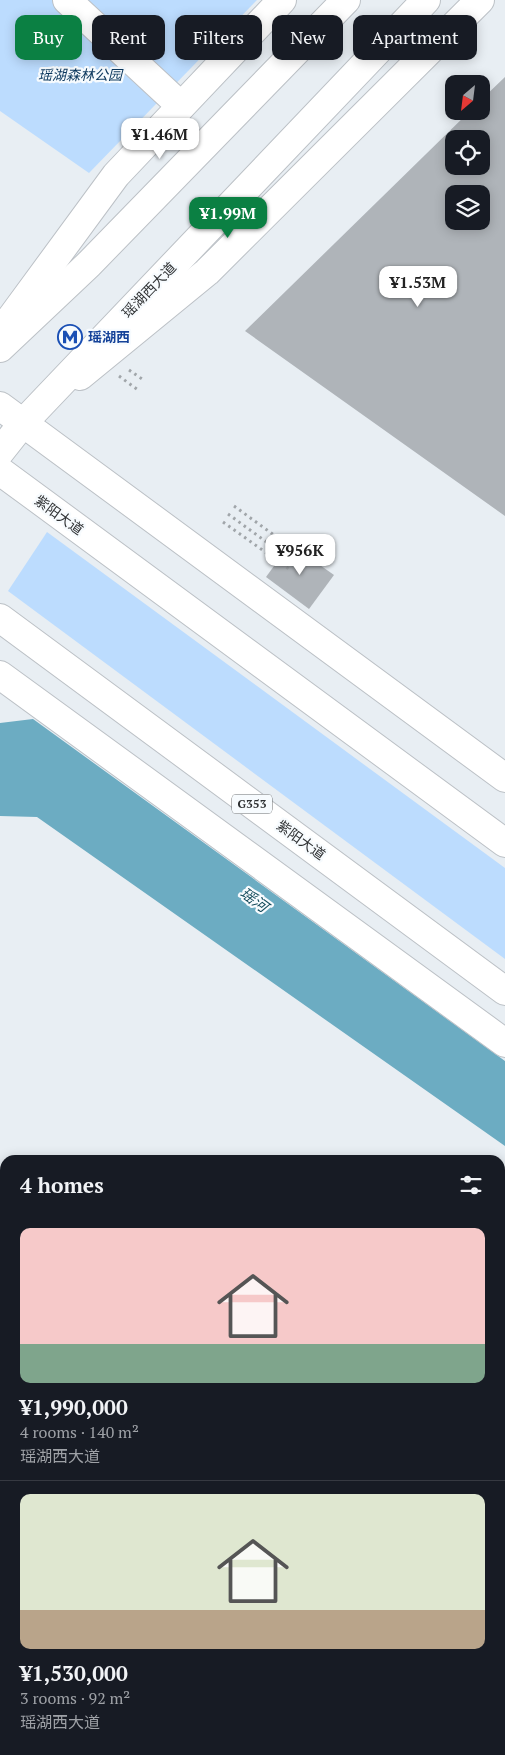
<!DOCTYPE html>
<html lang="en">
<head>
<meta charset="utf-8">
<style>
  :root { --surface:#171b24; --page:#242831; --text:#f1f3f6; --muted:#9ea1a6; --line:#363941; --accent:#0b8043 }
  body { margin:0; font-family:"PT Serif","Noto Sans SC",serif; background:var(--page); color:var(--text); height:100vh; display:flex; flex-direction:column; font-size:19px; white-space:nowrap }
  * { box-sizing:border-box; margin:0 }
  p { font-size:16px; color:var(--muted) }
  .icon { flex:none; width:28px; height:28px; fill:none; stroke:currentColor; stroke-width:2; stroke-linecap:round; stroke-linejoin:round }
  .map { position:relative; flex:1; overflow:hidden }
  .sheet { position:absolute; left:0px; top:1155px; width:505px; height:600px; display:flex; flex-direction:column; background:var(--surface); border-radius:15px 15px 0 0; box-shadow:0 2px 12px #0003 }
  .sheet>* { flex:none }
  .top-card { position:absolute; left:15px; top:15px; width:475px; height:45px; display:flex; gap:10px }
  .needle { width:32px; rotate:208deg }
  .fabs { position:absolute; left:445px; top:75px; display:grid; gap:10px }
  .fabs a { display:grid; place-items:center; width:45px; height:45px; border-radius:10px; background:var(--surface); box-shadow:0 2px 12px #0003; font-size:25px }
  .price { position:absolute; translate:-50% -42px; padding:0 11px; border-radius:10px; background:#fff; color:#222; font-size:16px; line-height:32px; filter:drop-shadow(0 1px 2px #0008) }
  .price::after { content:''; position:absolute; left:50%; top:30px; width:15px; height:11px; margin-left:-8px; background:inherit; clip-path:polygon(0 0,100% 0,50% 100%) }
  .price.selected { background:var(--accent); color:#fff }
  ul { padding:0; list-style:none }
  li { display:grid; align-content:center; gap:10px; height:265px; padding:0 20px }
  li+li { border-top:1px solid var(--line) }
  li span { display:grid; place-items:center; height:155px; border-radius:10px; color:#555 }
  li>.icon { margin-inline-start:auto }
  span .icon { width:90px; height:90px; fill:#fffc; stroke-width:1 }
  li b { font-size:21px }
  h2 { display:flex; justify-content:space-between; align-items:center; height:60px; padding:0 20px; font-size:21px }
  .chip { padding:0 18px; border-radius:10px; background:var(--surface); box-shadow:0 2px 12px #0003; font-size:18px; line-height:45px }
  .chip.selected { background:var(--accent); color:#fff }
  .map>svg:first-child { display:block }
  .green { fill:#bcdcfe }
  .water { fill:#6cacc2 }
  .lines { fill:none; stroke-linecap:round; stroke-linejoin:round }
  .river { stroke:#6cacc2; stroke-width:45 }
  .building { fill:#afb4b9; fill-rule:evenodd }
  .minor-casing { stroke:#bcc1c6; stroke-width:30 }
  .major-casing { stroke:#bcc1c6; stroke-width:30 }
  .highway-casing { stroke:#bcc1c6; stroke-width:30 }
  .path { stroke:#a1a6aa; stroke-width:3; stroke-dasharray:2.5 4; stroke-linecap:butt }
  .minor { stroke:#fff; stroke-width:28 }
  .major { stroke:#fff; stroke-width:28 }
  .highway { stroke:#fff; stroke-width:28 }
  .labels { text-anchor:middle; stroke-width:4.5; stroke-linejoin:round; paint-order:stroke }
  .shield { fill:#f7fbfe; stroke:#6a6d6f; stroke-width:1 }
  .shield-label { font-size:12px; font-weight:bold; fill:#2e3032 }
  .park-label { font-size:14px; font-style:italic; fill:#0b375d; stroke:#f7fbfe }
  .street-label { font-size:14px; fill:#2e3032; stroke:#f7fbfe }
  .transit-label { font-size:14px; font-weight:bold; fill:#164399; stroke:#f7fbfe; text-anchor:start }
  .water-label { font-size:15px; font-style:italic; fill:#154c5c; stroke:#f7fbfe }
</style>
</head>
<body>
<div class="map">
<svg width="505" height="1755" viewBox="0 0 505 1755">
  <rect width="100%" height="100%" fill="#e8eef3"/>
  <g class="green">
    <path d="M0,0H257L89,173L0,111Z"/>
    <path d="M47,532L505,868V959L8,591Z"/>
  </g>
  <path class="water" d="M33,719L505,1061V1146L37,817L0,816V723Z"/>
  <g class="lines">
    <g class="river">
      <path d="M0,1657L5,1654"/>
      <path d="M412,1750L415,1755"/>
    </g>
  </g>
  <g class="building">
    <path d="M505,77V516L245,331L470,111H481V100ZM454,139H481V166H454ZM454,194H481V221H454Z"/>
    <path d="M290,544L334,575L309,609L266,577Z"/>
    <path d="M5,1225V1369L0,1371V1227Z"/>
    <path d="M500,1314L505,1316V1411L500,1409Z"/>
    <path d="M500,1467L505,1469V1560L500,1558Z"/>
  </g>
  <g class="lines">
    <defs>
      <g id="minor">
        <path d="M67,0L181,106"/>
        <path d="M0,333L116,175L282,0"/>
        <path d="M80,376L207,272L480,0"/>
        <path d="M500,1636L505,1638"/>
        <path d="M0,1741L5,1738"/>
        <path d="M318,1750L323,1755"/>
      </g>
      <g id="major">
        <path d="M0,348L89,264L346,0"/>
        <path d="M0,406L505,778"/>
        <path d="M0,452L23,423L426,0"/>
        <path d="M0,675L505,1043"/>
      </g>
      <g id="highway">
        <path d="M0,471L505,843"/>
        <path d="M0,618L505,991"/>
      </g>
    </defs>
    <use href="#minor" class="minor-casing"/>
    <use href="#major" class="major-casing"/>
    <use href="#highway" class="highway-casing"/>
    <g class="path">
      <path d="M129,370L145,381"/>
      <path d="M119,376L138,390"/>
      <path d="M234,506L300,554"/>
      <path d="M228,514L294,562"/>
      <path d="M223,522L289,569"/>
    </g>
    <use href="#minor" class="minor"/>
    <use href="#major" class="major"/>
    <use href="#highway" class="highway"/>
  </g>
  <defs>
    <symbol id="metro-ring" viewBox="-11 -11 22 22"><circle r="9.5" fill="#f7fbfe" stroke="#1a4fb4" stroke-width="1.5"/><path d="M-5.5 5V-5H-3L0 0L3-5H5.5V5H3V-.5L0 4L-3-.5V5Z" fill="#1a4fb4"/></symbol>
  </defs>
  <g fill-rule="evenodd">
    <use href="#metro-ring" x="56" y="323" width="28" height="28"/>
  </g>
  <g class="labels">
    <rect class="shield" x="232" y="794.5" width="40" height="19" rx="4"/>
    <g class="shield-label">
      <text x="252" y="808">G353</text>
    </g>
    <g class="park-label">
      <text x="80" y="80">瑶湖森林公园</text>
    </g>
    <g class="street-label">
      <text transform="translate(149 290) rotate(-46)" y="5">瑶湖西大道</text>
      <text transform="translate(59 515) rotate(36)" y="5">紫阳大道</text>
      <text transform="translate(301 840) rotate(36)" y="5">紫阳大道</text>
    </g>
    <g class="transit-label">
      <text x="88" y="342">瑶湖西</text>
    </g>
    <g class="water-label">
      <text transform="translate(254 900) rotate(36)" y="5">瑶河</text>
    </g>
  </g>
</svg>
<div class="fabs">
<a><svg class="needle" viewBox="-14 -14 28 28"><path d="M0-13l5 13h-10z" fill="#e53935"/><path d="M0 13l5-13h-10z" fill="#9ea1a6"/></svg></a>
<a><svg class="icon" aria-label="locate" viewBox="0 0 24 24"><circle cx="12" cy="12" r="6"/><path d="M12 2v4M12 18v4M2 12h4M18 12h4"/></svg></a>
<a><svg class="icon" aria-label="layers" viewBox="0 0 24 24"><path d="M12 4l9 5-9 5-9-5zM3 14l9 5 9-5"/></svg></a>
</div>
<b class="price" style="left:160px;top:160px">¥1.46M</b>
<b class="price selected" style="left:228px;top:239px">¥1.99M</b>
<b class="price" style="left:418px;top:308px">¥1.53M</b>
<b class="price" style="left:300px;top:576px">¥956K</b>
<div class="top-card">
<a class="chip selected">Buy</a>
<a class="chip">Rent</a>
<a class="chip">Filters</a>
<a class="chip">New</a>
<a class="chip">Apartment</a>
</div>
<section class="sheet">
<h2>4 homes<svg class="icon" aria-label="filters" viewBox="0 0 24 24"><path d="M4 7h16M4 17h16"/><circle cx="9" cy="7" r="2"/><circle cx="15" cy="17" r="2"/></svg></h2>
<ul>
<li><span style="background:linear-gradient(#f6c9c9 75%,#7fa58c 0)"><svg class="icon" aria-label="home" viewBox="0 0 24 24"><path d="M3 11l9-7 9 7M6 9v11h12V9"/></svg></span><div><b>¥1,990,000</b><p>4 rooms · 140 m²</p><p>瑶湖西大道</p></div></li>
<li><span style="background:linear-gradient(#dfe7d0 75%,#b9a48a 0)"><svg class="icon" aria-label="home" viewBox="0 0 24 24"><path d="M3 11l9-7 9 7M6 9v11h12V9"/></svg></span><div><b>¥1,530,000</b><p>3 rooms · 92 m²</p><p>瑶湖西大道</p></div></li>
</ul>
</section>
</div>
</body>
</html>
